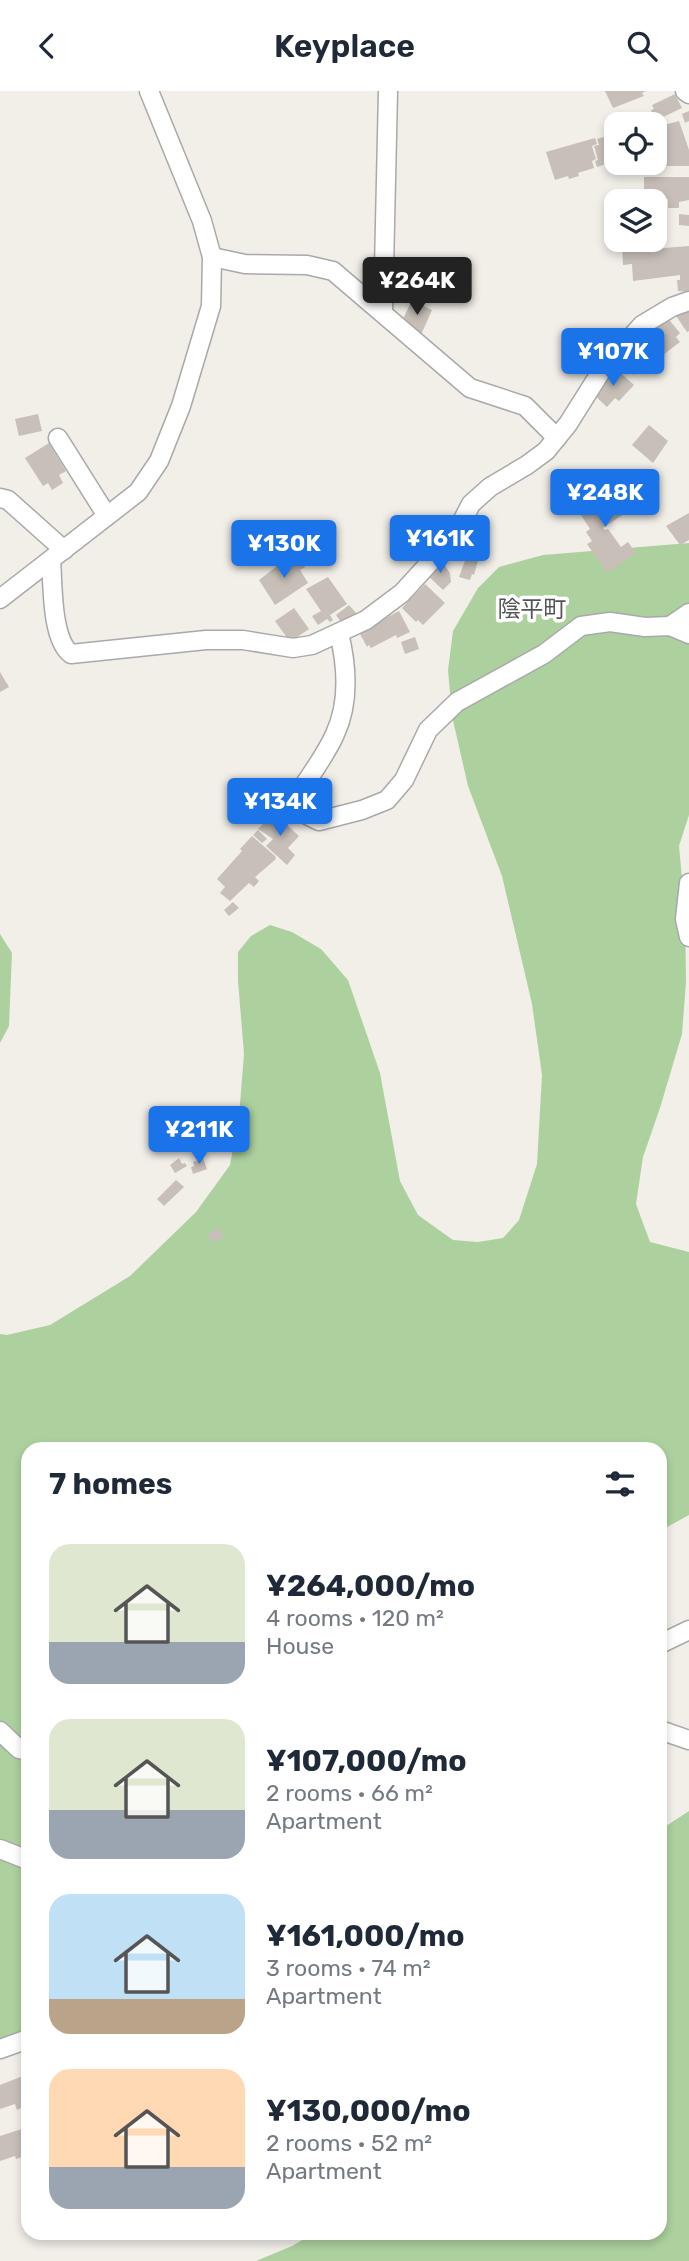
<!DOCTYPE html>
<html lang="en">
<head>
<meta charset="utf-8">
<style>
  :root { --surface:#fff; --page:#f2f2f3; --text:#1f2937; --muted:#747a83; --accent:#1a73e8 }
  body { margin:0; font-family:Rubik,"Noto Sans JP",sans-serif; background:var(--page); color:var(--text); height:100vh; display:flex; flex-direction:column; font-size:26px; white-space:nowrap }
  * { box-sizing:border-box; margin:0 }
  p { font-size:23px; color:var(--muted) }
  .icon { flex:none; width:38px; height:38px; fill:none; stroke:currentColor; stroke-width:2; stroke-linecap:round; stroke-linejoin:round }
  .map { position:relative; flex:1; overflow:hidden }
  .drawer { position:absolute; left:21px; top:1351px; width:646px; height:798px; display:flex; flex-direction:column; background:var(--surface); border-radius:21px; box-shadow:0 4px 10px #0003 }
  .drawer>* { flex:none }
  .tools { position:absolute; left:604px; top:21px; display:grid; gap:14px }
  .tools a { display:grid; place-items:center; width:63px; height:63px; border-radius:14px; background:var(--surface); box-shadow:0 4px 10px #0003; font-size:35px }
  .price { position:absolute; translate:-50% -60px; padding:0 16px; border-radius:7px; background:var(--accent); color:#fff; font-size:23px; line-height:46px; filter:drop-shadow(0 2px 4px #0008) }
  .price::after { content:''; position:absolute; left:50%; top:42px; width:21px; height:16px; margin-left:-10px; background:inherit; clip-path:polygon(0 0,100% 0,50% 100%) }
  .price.active { background:#222; color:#fff }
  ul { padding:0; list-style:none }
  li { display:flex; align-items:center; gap:21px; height:175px; padding:0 28px }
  li span { display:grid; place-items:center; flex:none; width:196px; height:140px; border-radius:21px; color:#555 }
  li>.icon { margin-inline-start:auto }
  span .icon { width:84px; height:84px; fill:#fffc; stroke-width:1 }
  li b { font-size:30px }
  h2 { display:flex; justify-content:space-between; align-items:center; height:84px; padding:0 28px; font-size:30px }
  header { display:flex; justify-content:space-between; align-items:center; height:91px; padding:0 28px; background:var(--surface); font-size:32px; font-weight:600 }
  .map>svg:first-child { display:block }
  .forest { fill:#add19e }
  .building { fill:#c7bfb8 }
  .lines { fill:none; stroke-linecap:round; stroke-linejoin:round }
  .street-casing { stroke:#a9a9a9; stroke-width:21 }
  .street { stroke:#fff; stroke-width:18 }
  .labels { text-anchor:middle; stroke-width:7; stroke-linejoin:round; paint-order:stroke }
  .quarter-label { font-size:23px; fill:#555; stroke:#fff }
</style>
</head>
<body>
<header><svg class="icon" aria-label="back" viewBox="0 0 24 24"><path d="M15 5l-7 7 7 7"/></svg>Keyplace<svg class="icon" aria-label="search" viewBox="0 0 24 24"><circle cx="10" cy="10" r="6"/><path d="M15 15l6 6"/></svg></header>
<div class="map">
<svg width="689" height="2170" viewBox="0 0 689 2170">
  <rect width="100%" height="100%" fill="#f2efe9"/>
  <g class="forest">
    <path d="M689,452V724L679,755L685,819L686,891L682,943L660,1017L643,1066L636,1113L650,1151L689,1161V1424L660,1440V1358H28V1963L0,1951V1243L7,1244L50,1234L130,1185L196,1121L230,1074L239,1025L244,963L238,890V861L251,845L270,834L292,841L321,858L348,889L380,982L400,1090L418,1124L453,1149L478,1151L503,1147L519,1129L537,1073L542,984L532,913L502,785L468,695L452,625L448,579L453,540L478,497L499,476L543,464Z"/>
    <path d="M0,843L12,862L9,935L0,952Z"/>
    <path d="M689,1720V2170H256L292,2155L314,2142H660V1739Z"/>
  </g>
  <g class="building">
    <path d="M605,0H646L642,2L644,5L613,17Z"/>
    <path d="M675,3L682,17L661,27L660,24L654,27L651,19L654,18L652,14Z"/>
    <path d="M689,20V30L685,32L682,23Z"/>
    <path d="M679,30L689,59V75H666L656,36Z"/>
    <path d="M616,42V70L597,76L595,70L598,69L594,55L599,54L597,48Z"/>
    <path d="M595,47L597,53L592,55L596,68L592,70L594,77L578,82L579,85L569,88L568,85L555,89L546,61Z"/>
    <path d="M644,86H689V109L679,111V117H668V108H644Z"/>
    <path d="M679,123L689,124V135L679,134Z"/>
    <path d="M640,153V159L689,155V201L678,200L677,189H680V184L633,190L632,173L623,174L622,154Z"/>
    <path d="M412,209L432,219L420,246L411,242L415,236L402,230Z"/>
    <path d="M689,214V240L687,241L674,222Z"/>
    <path d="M666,225L680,242L676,246L680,251L659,267L657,263L648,270L633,250Z"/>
    <path d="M626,259L643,273L634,284L617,270Z"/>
    <path d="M615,277L634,294L619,310L615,307L607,316L592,302Z"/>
    <path d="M38,323L42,340L19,345L15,328Z"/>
    <path d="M649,334L668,350L653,372L632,354Z"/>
    <path d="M49,352L66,380L59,384L63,392L52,399L48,392L43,395L25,367Z"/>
    <path d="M607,401H611L615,406L617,405L627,421L603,437L605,439L608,438L621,456L628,451L636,462L607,482L587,453L592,450L586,441L590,438L579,421L581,419L576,410L587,402L593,411Z"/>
    <path d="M689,422V449L680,454L666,435Z"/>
    <path d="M429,424L432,427L434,425L448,443L435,457L432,454L411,470L397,453L419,436L417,434Z"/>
    <path d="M472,427L482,430L483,435L486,436L478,466L461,458L469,430Z"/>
    <path d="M295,466L296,468L299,466L305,476L300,479L308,492L275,514L259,489L285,469L286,472Z"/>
    <path d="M466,467L478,470L474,484L472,483L470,489L459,486Z"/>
    <path d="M440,468L450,482L451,491L443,499L426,483Z"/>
    <path d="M328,486L347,513L330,524L333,529L330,531L327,528L318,534L312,525L321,520L306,498Z"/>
    <path d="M425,493L445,512L423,534L418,529L416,531L402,517Z"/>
    <path d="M349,514L357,523L343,534L336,524Z"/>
    <path d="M294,517L309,538L290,551L275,530Z"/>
    <path d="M399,520L410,541L397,547L396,544L371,557L369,554L367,556L359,541Z"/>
    <path d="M415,546L419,558L405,563L401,551Z"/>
    <path d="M0,581L9,596L0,601Z"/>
    <path d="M274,722L299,745L288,757L295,764L287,774L266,755L273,748L258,738Z"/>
    <path d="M258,739L267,748L262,752L253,744Z"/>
    <path d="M252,745L275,765L276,768L255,786L259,790L254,796L249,792L230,810L220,802L225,796L217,788L242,760L240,758Z"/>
    <path d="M233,811L239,817L229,825L224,819Z"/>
    <path d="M179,1067L182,1073L185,1072L187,1075L175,1082L170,1074Z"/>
    <path d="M203,1067L207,1078L193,1083L191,1076L194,1075L193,1071Z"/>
    <path d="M176,1089L184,1096L164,1115L157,1108Z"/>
    <path d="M220,1137L224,1146L212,1152L208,1142Z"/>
    <path d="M28,1983V2014L17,2019L15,2013L0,2018V1994Z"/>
    <path d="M28,2036V2061L25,2062L26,2065L16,2068L15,2065L0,2070V2045Z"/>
  </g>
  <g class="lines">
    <defs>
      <g id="street">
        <path d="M685,0L689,3"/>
        <path d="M212,166L245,173L307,174L333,180L470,297L525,315L557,347"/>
        <path d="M383,221L388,0"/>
        <path d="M58,347L107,425"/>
        <path d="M0,407L8,409L64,459"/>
        <path d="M51,469C53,493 51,548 71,563L206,549H243L293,557L312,554L366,529L402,502L455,444L471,413L490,396L527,374L546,360L568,333L602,279L642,234L672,216L689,210"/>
        <path d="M0,508L138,401L159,370L181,315L211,215L212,166L202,130L149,0"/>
        <path d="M670,535L689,522"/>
        <path d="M339,542C347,575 350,611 335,643C325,666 308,687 295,708L301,721L319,730L362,719L387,709L404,689L428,639L457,611L544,563L581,535L610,531L645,536L670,535L689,543"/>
        <path d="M689,792L685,828L689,846"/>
        <path d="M660,1553L689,1539"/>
        <path d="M660,1639L689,1649"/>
        <path d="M0,1640L19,1658L28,1660"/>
        <path d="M0,1758L28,1769"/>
        <path d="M0,1958L28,1948"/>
      </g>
    </defs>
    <use href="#street" class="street-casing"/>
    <use href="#street" class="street"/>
  </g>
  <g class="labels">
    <g class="quarter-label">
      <text x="532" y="526">陰平町</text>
    </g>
  </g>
</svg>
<div class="tools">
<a><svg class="icon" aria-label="locate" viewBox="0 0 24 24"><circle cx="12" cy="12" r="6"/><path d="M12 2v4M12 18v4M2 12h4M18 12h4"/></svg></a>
<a><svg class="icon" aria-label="layers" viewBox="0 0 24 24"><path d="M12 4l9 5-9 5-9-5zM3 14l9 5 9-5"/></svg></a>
</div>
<b class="price active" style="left:417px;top:226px">¥264K</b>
<b class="price" style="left:613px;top:297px">¥107K</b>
<b class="price" style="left:605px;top:438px">¥248K</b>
<b class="price" style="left:440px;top:484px">¥161K</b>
<b class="price" style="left:284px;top:489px">¥130K</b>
<b class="price" style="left:280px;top:747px">¥134K</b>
<b class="price" style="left:199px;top:1075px">¥211K</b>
<section class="drawer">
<h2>7 homes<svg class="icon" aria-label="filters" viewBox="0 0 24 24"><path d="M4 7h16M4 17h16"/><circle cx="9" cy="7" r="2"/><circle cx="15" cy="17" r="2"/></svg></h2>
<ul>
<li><span style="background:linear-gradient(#dfe7d0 70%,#9aa5b1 0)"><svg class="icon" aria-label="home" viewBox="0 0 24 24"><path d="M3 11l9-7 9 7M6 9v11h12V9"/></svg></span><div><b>¥264,000/mo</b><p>4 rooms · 120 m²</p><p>House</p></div></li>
<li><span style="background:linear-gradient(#dfe7d0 65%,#9aa5b1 0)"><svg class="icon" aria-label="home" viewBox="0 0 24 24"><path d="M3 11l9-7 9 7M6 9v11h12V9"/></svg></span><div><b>¥107,000/mo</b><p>2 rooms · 66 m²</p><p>Apartment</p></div></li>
<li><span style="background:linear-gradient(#bfe0f5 75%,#b9a48a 0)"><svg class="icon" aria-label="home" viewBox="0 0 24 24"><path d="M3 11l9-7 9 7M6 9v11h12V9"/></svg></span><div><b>¥161,000/mo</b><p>3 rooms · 74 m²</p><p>Apartment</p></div></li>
<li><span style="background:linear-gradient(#ffd9b3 70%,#9aa5b1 0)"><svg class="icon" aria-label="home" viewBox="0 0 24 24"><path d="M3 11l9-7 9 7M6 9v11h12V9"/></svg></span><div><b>¥130,000/mo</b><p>2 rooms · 52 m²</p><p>Apartment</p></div></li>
</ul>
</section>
</div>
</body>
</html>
